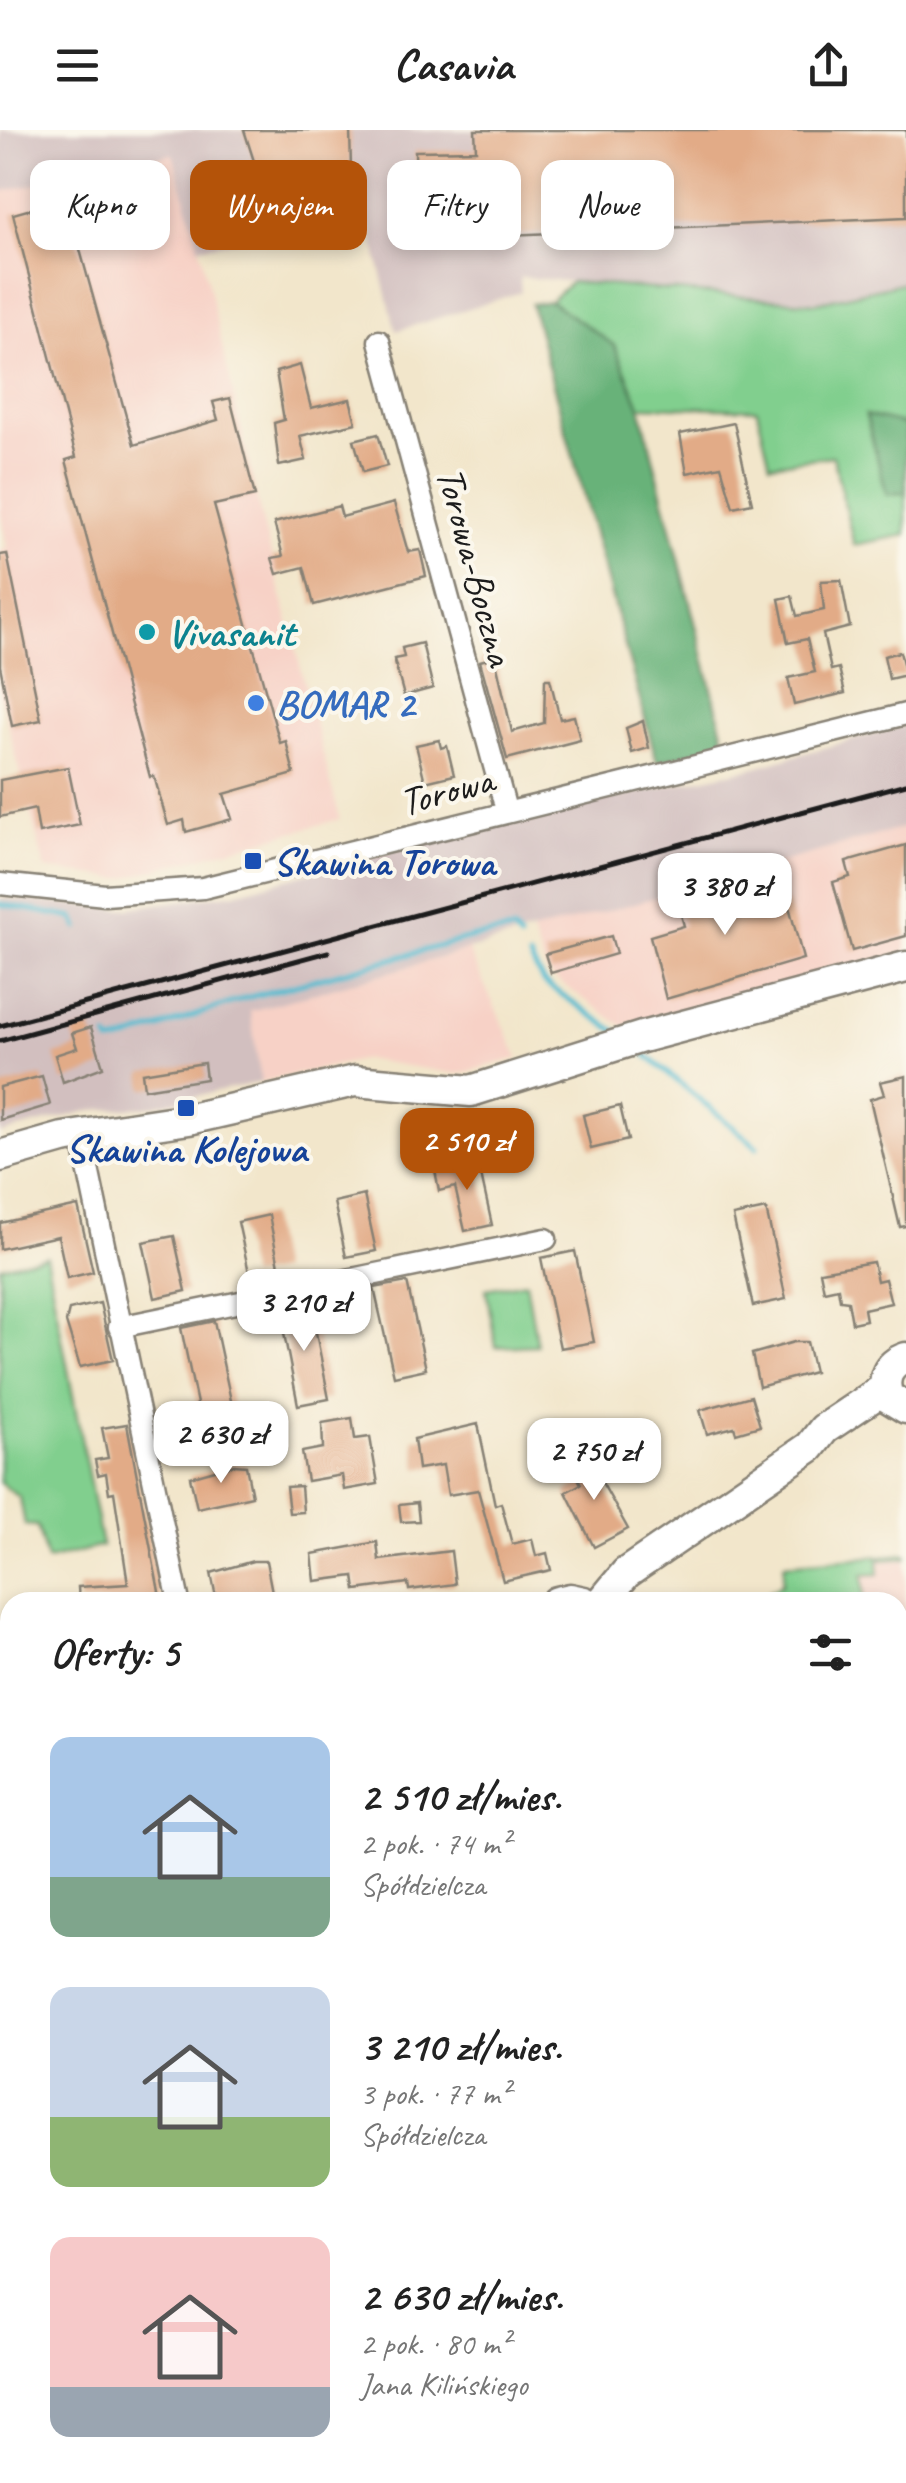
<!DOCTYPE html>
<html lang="pl">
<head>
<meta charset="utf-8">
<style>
  :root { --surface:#fff; --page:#f6f6f6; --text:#222; --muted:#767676; --accent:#b45309 }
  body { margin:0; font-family:Caveat,sans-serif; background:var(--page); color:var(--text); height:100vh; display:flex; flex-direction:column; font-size:38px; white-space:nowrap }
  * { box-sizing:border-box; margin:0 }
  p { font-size:32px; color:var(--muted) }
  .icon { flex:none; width:55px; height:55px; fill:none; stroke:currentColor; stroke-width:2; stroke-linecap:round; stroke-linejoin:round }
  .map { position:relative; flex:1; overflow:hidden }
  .side { position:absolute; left:0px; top:1462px; width:908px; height:892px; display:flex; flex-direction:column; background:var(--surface); border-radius:30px 30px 0 0; box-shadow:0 5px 15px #0003 }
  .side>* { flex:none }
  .hud { position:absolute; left:30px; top:30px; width:848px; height:90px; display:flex; gap:20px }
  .price { position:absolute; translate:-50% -85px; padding:0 22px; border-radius:20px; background:#fff; color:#222; font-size:32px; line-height:65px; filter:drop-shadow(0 2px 5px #0008) }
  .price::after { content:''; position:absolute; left:50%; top:60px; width:30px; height:22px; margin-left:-15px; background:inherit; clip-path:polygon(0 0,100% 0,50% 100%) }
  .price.current { background:var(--accent); color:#fff }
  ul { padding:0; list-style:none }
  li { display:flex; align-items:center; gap:30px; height:250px; padding:0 50px }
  li span { display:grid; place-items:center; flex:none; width:280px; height:200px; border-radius:20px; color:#555 }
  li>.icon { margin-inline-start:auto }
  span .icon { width:120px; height:120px; fill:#fffc; stroke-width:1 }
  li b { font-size:42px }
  h2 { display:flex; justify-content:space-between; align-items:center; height:120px; padding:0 50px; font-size:42px }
  .tag { padding:0 35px; border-radius:20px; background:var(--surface); box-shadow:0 5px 15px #0003; font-size:35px; line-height:90px }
  .tag.current { background:var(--accent); color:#fff }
  header { display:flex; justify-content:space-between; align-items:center; height:130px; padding:0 50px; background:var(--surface); font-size:45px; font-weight:700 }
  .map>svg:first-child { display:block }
  .built { fill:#f7d1c6 }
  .industrial { fill:#d2bfbf }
  .green { fill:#81cf8e; stroke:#4e7655; stroke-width:2.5 }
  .forest { fill:#68b279; stroke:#42674a; stroke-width:2.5 }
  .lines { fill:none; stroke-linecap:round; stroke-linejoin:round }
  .stream { stroke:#53bcd0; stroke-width:5 }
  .building { fill:#e2ab87 }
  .street-casing { stroke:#878174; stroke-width:25 }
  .secondary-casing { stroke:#878174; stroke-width:35 }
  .street { stroke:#fff; stroke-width:20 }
  .secondary { stroke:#fff; stroke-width:30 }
  .rail { stroke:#1c1c1c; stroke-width:5 }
  .culture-dot { fill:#0f9aa8; stroke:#fbf7ec; stroke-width:4 }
  .shop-dot { fill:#3f7fe0; stroke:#fbf7ec; stroke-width:4 }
  .transit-dot { fill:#1a4fb4; stroke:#fbf7ec; stroke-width:4 }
  .labels { text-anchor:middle; stroke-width:8; stroke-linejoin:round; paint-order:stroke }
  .street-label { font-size:40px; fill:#1c1c1c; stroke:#fbf7ec }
  .culture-label { font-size:40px; font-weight:bold; fill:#0d838f; stroke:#fbf7ec; text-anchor:start }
  .shop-label { font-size:40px; font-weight:bold; fill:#366cbe; stroke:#fbf7ec; text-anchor:start }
  .transit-label { font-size:40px; font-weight:bold; fill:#164399; stroke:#fbf7ec; text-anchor:start }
</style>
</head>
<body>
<header><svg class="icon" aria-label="menu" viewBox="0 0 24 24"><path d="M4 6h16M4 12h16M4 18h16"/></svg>Casavia<svg class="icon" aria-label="share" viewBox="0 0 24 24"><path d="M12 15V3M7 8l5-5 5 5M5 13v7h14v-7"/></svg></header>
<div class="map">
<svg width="906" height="2353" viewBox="0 0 906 2353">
  <rect width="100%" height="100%" fill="#fbf7ec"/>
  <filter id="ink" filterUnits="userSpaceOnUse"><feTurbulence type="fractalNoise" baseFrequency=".01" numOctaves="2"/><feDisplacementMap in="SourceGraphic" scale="20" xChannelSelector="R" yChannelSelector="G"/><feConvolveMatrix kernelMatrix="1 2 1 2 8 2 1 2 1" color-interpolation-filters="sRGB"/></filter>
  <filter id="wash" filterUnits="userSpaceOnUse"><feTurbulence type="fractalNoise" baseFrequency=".0048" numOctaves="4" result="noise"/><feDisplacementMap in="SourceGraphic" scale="40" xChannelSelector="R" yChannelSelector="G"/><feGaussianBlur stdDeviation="2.25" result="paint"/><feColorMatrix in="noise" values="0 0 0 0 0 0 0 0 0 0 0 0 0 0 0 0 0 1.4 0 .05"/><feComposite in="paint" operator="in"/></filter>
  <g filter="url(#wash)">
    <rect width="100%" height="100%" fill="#f2e6cb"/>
    <g class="built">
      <path d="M177,18L260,382L340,689L120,749L45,739L0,563V420L7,418L0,381V59Z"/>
      <path d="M906,697V827L623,896L548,844L531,801Z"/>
      <path d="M468,820L519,928L458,944L364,929L261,952L249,881Z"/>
      <path d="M906,1424V1684L898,1683V1472H857L855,1428Z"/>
      <path d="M566,2345H675V2353H565Z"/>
    </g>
    <g class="industrial">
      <path d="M0,0H906V152L816,173L520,147L521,162L396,201L370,97L353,91L199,117L173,24L0,62Z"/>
      <path d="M906,595V697L250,881L261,952L146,977L92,980L0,1004V768L122,779L235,763L506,690L748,639Z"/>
    </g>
    <g class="green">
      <path d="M571,152L816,173L906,152V295L866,286L887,364L906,362V405L854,415L833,326L770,334L757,279L640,276L614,215L550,171Z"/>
      <path d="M46,1126L102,1416L47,1430L37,1396L25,1395L20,1368L0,1353V1136Z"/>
      <path d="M526,1152L537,1215L496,1217L486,1159Z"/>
      <path d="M906,1424V1428L878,1430L879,1444L863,1445L864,1472H753L782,1454L784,1434Z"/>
      <path d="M0,1695L10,1699V1751L0,1748Z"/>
    </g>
    <g class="forest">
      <path d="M550,171L614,215L640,276L726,614L657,632L531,174Z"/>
      <path d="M866,285L906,295V362L887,365Z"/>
    </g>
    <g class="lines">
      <g class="stream">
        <path d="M0,774L74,788L78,798"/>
        <path d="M530,828L543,852L620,904"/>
        <path d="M108,908L110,913L119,912L242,869L474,807L513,801L520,809"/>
        <path d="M640,920L757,1017"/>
      </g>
    </g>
    <g id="blocks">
      <g class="building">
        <path d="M244,0H350L351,39L283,51L259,47Z"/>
        <path d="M475,0H906V87L417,109L415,21L476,20Z"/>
        <path d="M66,69L134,315L218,290L213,272L230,268L255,366L214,375L280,613L286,611L294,644L224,664L232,689L186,702L184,690L168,695L154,646L150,647L66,330L76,327L13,84Z"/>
        <path d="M300,235L311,278L350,269L356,293L300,306L306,330L279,336L274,293L284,290L276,242Z"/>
        <path d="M734,293L752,373L733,377L721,336L687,343L680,304Z"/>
        <path d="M378,304L387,336L363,342L354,310Z"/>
        <path d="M394,373L408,422L420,420L426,446L314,475L304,437L277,444L272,428L283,426L274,393L339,376L342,387Z"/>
        <path d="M7,424L41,590L12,596L0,536V425Z"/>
        <path d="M841,450L850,497L823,504L831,540L839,538L845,563L794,575L788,548L815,542L807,509L788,513L779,469L792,466L797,486L824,480L821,451Z"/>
        <path d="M422,513L433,558L404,566L394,529L404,527L402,518Z"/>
        <path d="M900,522L906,545L889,549L884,526Z"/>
        <path d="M495,527L512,602L544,593L545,549H550L560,589L574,586L580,610L507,629L480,531Z"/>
        <path d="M643,591L649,618L632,623L626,598Z"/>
        <path d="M439,610L441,618L447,616L454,645L425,652L416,615Z"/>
        <path d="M68,637L80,695L39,703L35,679L0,687V650Z"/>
        <path d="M906,715V806L852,821L833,752L850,747L846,732Z"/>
        <path d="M765,747L772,774L785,771L789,776L803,829L666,869L650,806L684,796L677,770Z"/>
        <path d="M611,806L616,824L551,843L545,824Z"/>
        <path d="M91,897L103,937L63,952L55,925L77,918L72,903Z"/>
        <path d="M204,933L206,949L144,959L142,943Z"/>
        <path d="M42,946L50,975L0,990V957Z"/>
        <path d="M906,946V1096L900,1097L870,969L884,965L880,952Z"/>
        <path d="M620,976L628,1010L591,1019L583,985Z"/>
        <path d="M478,1031L492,1095L465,1101L455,1057L439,1061L435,1040Z"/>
        <path d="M364,1065L376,1121L346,1127L334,1072Z"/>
        <path d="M78,1076L93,1142L67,1148L58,1106L0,1119V1093Z"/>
        <path d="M766,1079L786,1169L753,1176L733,1086Z"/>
        <path d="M269,1085L280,1141L250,1147L238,1092Z"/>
        <path d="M174,1106L186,1161L155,1168L143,1112Z"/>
        <path d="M575,1121L594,1212L560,1218L541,1128Z"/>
        <path d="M873,1132L877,1151L885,1149L891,1173L864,1179L866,1190L852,1193L848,1171L840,1170L838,1158L824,1161L820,1141Z"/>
        <path d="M407,1152L426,1239L394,1246L374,1158Z"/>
        <path d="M310,1172L329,1269L298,1275L279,1178Z"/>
        <path d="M100,1173L113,1230L80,1237L66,1192L69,1180Z"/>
        <path d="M214,1191L233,1280L200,1288L181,1198Z"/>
        <path d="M794,1212H807L814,1242L759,1257L752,1224Z"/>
        <path d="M751,1266L760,1296L736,1303L734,1297L707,1304L700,1280Z"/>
        <path d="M352,1288L355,1309L370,1307L378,1354L344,1360L342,1345L307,1351L302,1322L323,1318L322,1293Z"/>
        <path d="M127,1294L161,1472H79L78,1457L128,1454L114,1362L109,1363L106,1343L98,1345L95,1330L108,1328L102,1298Z"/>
        <path d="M478,1294L495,1375L501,1373L512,1414L532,1409L536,1426L547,1423L551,1440L503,1451L478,1360L448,1365L443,1335L418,1339L414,1309Z"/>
        <path d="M584,1320L628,1399L594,1417L566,1362L581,1354L568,1329Z"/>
        <path d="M233,1335L246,1336L252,1366L197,1378L190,1347Z"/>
        <path d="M301,1356L303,1382L289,1383L286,1357Z"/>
        <path d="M417,1373L419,1391L401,1392L399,1375Z"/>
        <path d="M377,1412L379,1430L451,1421L455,1454L409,1460L408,1453L356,1460L354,1446L315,1451L312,1424Z"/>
        <path d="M253,1431H266L272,1462L217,1472L211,1443Z"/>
      </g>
    </g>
  </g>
  <g filter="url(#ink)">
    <use href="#blocks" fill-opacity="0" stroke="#878174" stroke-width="2.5"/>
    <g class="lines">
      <defs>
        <g id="street">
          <path d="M379,211L506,680"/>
          <path d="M0,754L105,765L203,758L906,584"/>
          <path d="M81,1005L179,1472"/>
          <path d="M119,1197L546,1109"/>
          <path d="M0,1550L10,1553"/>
          <path d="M0,2060L10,2018"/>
          <path d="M0,2278L10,2283"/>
          <path d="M149,2345L166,2353"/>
        </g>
        <g id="secondary">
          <path d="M0,1026L63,1008L189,989L355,951L471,961L642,907L906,837"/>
          <path d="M906,1228C888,1234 881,1249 888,1267L906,1278"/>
          <path d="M557,1472L570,1469L584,1472"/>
          <path d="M602,1472L626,1443L810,1317L824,1299L885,1258"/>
          <path d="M0,1853L10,1856"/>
          <path d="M898,2068L906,2069"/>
          <path d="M347,2353L353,2345"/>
        </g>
      </defs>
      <use href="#street" class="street-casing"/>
      <use href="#secondary" class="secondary-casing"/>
      <use href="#street" class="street"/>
      <use href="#secondary" class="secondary"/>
      <g class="rail">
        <path d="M0,896L906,654"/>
        <path d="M0,911L328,822"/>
      </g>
    </g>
  </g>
  <circle class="culture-dot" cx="147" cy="502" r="10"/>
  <circle class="shop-dot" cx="256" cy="573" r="10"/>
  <g class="transit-dot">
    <rect x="243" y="721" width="20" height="20" rx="5"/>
    <rect x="176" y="968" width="20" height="20" rx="5"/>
  </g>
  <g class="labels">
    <g class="street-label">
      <text transform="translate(476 436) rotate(75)" y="14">Torowa-Boczna</text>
      <text transform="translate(446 660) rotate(-15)" y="14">Torowa</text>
    </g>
    <g class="culture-label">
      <text x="167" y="516">Vivasanit</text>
    </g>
    <g class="shop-label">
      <text x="276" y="587">BOMAR 2</text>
    </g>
    <g class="transit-label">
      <text x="273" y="745">Skawina Torowa</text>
      <text x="186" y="1032" text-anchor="middle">Skawina Kolejowa</text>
    </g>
  </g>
</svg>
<b class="price" style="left:725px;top:808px">3 380 zł</b>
<b class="price current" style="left:467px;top:1063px">2 510 zł</b>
<b class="price" style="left:304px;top:1224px">3 210 zł</b>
<b class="price" style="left:221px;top:1356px">2 630 zł</b>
<b class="price" style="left:594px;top:1373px">2 750 zł</b>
<div class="hud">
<a class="tag">Kupno</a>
<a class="tag current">Wynajem</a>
<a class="tag">Filtry</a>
<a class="tag">Nowe</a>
</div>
<section class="side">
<h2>Oferty: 5<svg class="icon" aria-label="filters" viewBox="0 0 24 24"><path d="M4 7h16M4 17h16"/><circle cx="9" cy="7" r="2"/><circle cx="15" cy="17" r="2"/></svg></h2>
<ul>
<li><span style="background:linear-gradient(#a9c7e8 70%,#7fa58c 0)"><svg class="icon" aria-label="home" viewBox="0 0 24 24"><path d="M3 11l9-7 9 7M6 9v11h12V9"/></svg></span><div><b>2 510 zł/mies.</b><p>2 pok. · 74 m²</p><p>Spółdzielcza</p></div></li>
<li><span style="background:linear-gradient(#c9d6e8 65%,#8fb573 0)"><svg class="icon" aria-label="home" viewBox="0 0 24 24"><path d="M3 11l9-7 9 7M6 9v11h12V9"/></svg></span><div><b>3 210 zł/mies.</b><p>3 pok. · 77 m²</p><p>Spółdzielcza</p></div></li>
<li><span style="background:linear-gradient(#f6c9c9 75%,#9aa5b1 0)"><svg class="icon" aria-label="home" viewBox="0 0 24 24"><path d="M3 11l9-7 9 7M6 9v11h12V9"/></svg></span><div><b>2 630 zł/mies.</b><p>2 pok. · 80 m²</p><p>Jana Kilińskiego</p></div></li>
</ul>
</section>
</div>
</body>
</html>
